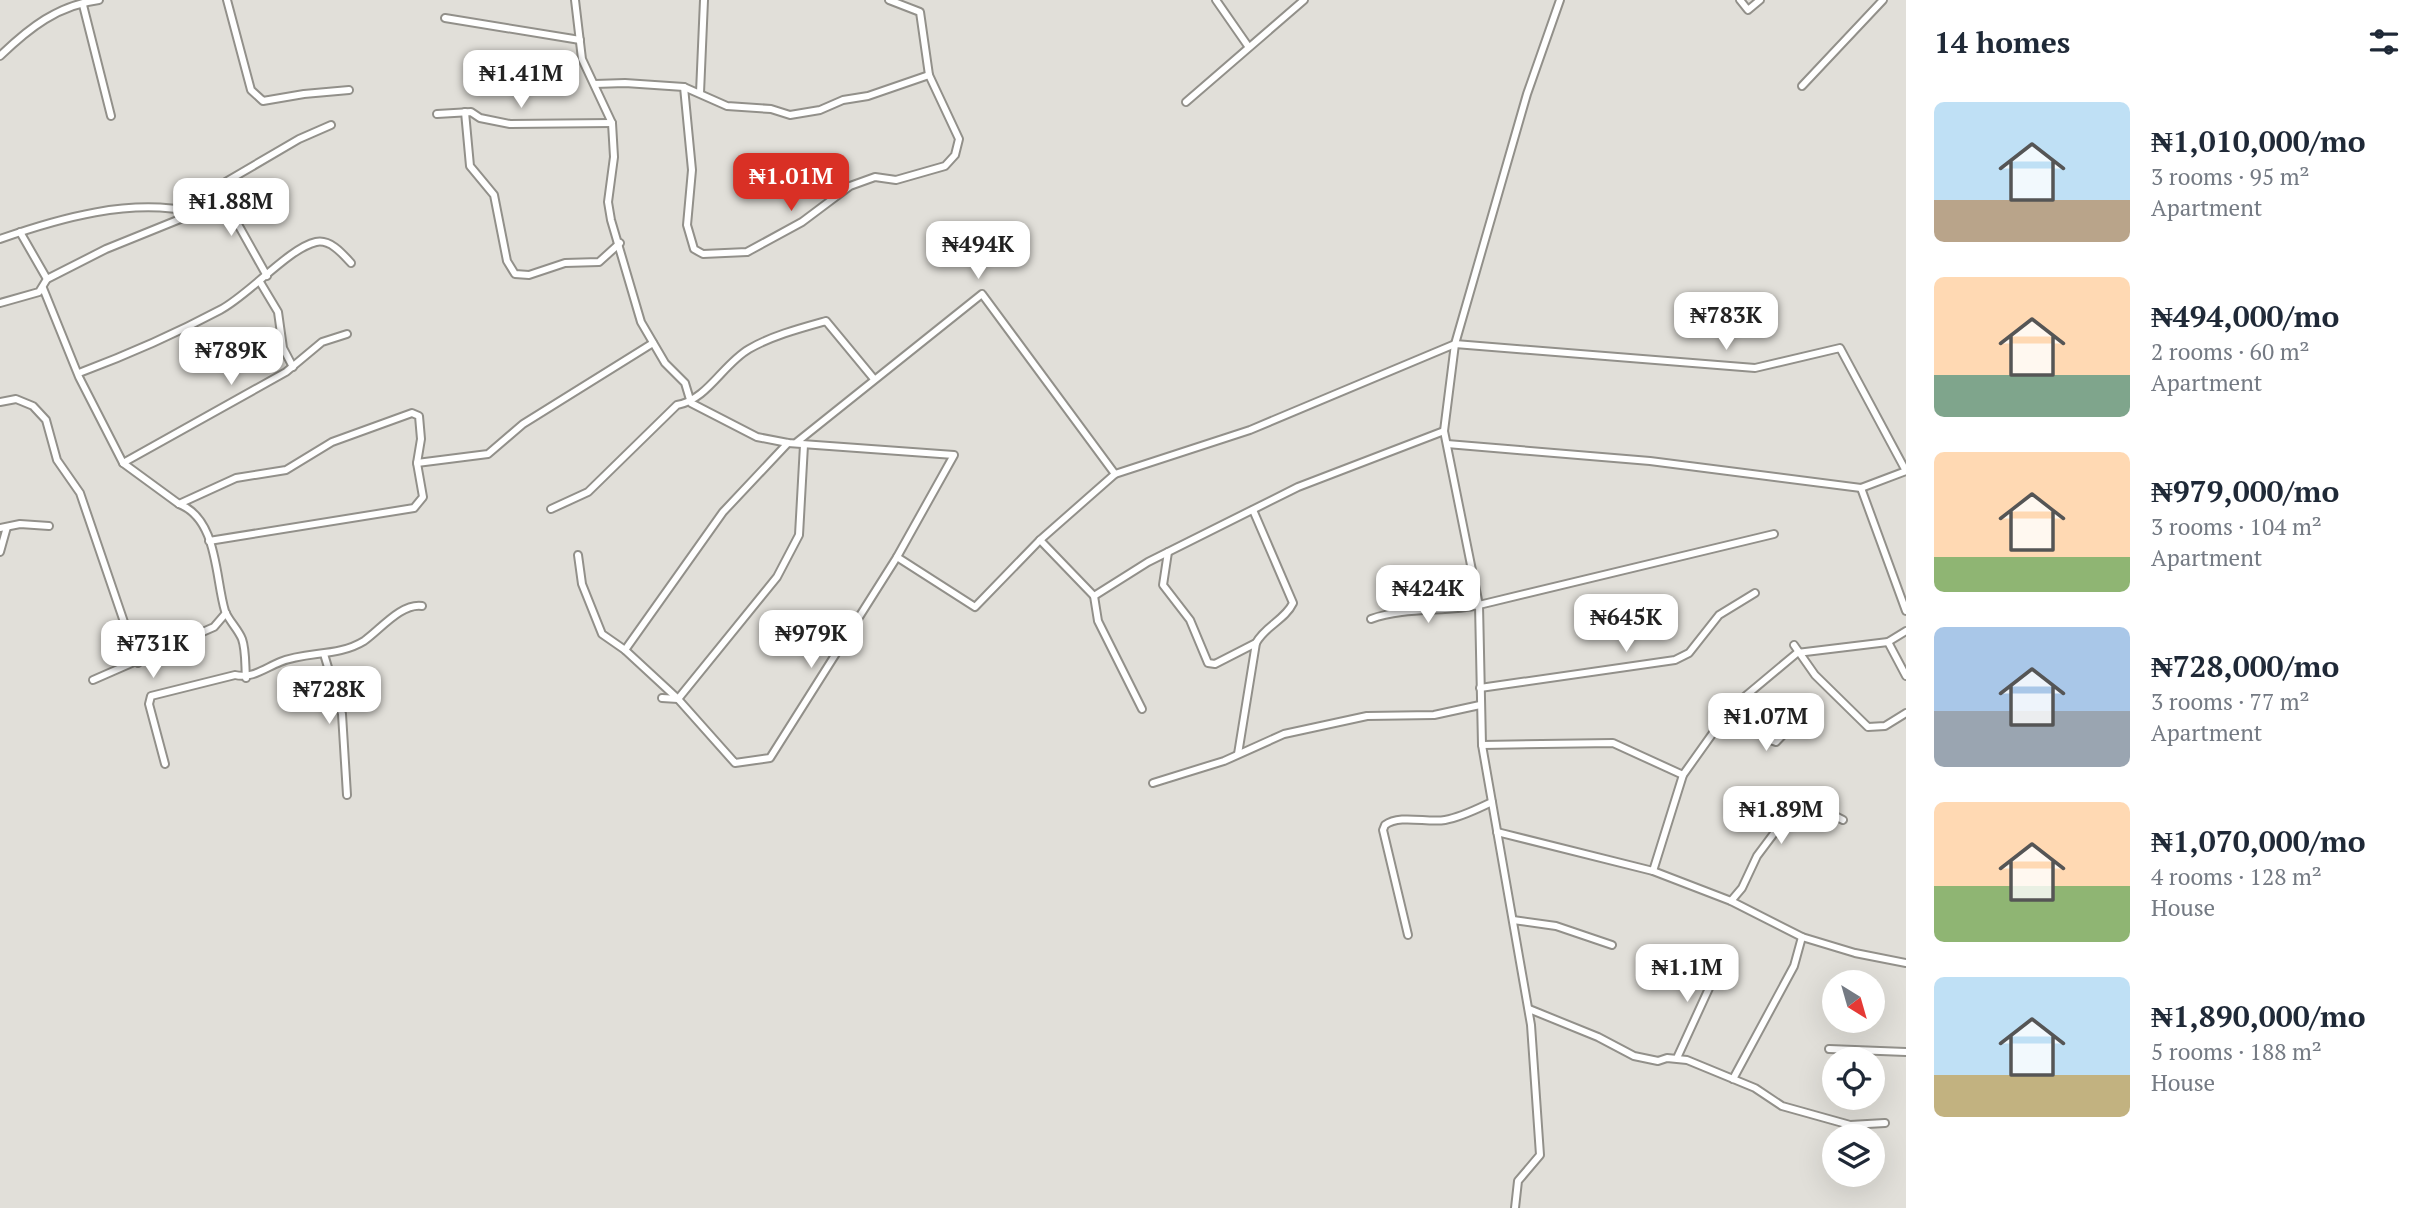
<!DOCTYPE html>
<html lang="en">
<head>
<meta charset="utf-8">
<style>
  :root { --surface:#fff; --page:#f6f6f7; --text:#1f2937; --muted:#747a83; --accent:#d93025 }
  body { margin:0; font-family:"PT Serif",serif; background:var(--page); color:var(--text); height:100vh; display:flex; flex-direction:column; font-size:26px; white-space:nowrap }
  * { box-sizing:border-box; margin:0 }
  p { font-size:23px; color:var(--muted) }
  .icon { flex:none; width:38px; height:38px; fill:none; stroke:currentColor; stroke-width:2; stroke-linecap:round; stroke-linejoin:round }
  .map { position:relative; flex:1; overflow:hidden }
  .side { display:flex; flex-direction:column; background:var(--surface); width:525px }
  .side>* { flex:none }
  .needle { width:46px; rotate:143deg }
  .tools { position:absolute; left:1822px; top:970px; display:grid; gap:14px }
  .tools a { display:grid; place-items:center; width:63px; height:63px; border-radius:50%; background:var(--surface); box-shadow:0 7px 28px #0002; font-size:35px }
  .price { position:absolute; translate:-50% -60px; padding:0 16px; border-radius:14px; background:#fff; color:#222; font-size:23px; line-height:46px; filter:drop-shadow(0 2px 4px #0008) }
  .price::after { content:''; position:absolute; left:50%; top:42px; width:21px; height:16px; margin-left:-10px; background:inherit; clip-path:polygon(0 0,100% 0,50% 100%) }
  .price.on { background:var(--accent); color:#fff }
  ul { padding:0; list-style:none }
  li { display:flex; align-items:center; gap:21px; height:175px; padding:0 28px }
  li span { display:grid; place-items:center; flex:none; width:196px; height:140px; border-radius:10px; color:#555 }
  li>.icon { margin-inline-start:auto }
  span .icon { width:84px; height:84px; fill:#fffc; stroke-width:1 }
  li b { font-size:30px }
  h2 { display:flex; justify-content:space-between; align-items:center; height:84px; padding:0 28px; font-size:30px }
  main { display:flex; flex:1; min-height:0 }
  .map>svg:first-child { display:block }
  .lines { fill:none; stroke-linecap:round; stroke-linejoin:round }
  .minor-casing { stroke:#92908a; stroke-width:10 }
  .minor { stroke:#fff; stroke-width:6 }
</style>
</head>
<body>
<main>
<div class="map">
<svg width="1906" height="1208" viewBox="0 0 1906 1208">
  <rect width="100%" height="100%" fill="#e1dfd9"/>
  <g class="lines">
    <defs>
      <g id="minor">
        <path d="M227,0L251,90L263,101L304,94L349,90"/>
        <path d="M575,0L582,59L612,123L614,157L608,202L611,220L641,322L665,363L685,383L691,403L757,437L788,443L954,455L897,557L770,758L735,763L678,699L625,650L602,634L582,584L578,555"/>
        <path d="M1216,0L1248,46"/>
        <path d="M1740,0L1748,10L1760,0"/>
        <path d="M83,5L111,116"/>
        <path d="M445,18L580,40"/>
        <path d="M0,56C29,28 58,5 99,0"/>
        <path d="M595,84L625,83L684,87L727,106L771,109L790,115L820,110L843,100L868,96L929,75"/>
        <path d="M1802,86L1883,0"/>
        <path d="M684,87L692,170L687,225L694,249L703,254L747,252L802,222L850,186L875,177L896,180L945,166L955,155L959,139L929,75L920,12L889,0"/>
        <path d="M700,93L704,0"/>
        <path d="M1186,102L1304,0"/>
        <path d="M465,112L470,166L494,195L507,261L515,274L529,275L565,263L599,262L620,243"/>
        <path d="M437,114L471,112L480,118L510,124L612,123"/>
        <path d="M217,187L267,276"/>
        <path d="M20,232L47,279"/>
        <path d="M0,239C60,218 130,198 193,212"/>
        <path d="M260,282L278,312L283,348L293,367"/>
        <path d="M43,288L79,377L123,463L179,504C218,519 215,578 225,611C229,621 238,629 242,639C246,650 245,666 246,678"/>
        <path d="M0,303L39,292L47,279L106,249L195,213L217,187L299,139L331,125"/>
        <path d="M79,373C127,355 175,334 220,310C249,295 289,248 316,242C330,239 342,253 351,263"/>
        <path d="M0,402L16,399L33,406L46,420L57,460L80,493L138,663"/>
        <path d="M797,442L982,294L1115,474"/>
        <path d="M1447,444L1650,461L1861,488L1906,471"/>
        <path d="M123,463L286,372L322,342L347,334"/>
        <path d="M417,463L488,454L523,424L653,343"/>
        <path d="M1861,488L1906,611"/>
        <path d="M179,504L236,478L286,470L332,442L412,413L419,416L421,439L417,463L423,497L414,508L209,541"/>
        <path d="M551,509L588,492L677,405C707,400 723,364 749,349C771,336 801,328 826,321L874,379"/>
        <path d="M0,528L20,524L49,526"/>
        <path d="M1040,540L1115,474L1250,430L1455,344L1755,368L1840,348L1906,471"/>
        <path d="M0,552L7,527"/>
        <path d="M1168,552L1163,585L1190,620L1208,663L1215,664L1256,643"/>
        <path d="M897,557L975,607L1040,540L1094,596L1148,562L1298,487L1444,431"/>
        <path d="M1094,596L1098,621L1142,709"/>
        <path d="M1371,619C1404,607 1444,612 1479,605L1774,534"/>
        <path d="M1888,642L1906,676"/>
        <path d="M1794,645L1815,675L1868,727L1885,726L1906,713"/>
        <path d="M625,650L723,512L788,443"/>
        <path d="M324,654L342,714L347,795"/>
        <path d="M93,680L214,627L226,613"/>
        <path d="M1480,688L1675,660L1689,653L1719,615L1755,593"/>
        <path d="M662,698L678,699L777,577L799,535L804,445"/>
        <path d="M1730,709L1765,738L1776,742L1801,716"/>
        <path d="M1482,745L1613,743L1683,775"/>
        <path d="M1238,754L1256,643C1265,626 1285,620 1293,603L1253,510"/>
        <path d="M165,764L149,704L151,696L235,675C252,679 265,668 280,662C307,651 338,657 364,641C380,630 401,603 422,606"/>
        <path d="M1153,783L1224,761L1284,734L1367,716L1434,715L1480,705"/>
        <path d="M1497,832L1653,871L1731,901L1802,937L1855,953L1906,963"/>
        <path d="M1653,871L1683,775L1730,709L1797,653L1888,642L1906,631"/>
        <path d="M1731,901L1742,888L1757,856L1796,804L1804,800L1843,820"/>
        <path d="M1513,920L1556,926L1612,945"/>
        <path d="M1408,935L1383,830L1385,825C1400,814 1427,823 1445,820C1462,817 1477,809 1492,802"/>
        <path d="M1529,1009L1598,1037L1634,1056L1658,1061L1667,1058L1687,1060L1755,1088L1782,1106L1850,1125L1885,1123"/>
        <path d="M1829,1049L1906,1052"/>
        <path d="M1677,1058L1722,960"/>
        <path d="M1733,1079L1794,966L1802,937"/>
        <path d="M1515,1208L1518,1181L1540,1155L1531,1025L1482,745L1479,605L1444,431L1455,344L1527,94L1560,0"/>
      </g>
    </defs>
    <use href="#minor" class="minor-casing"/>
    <use href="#minor" class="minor"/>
  </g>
</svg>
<div class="tools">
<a><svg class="needle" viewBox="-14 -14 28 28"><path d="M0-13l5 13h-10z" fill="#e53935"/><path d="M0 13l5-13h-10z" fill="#747a83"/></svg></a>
<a><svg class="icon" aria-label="locate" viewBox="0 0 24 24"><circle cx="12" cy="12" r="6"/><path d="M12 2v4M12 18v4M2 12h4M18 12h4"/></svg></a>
<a><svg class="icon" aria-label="layers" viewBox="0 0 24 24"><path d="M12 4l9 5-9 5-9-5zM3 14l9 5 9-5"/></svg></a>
</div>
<b class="price" style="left:521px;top:110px">₦1.41M</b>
<b class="price on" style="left:791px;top:213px">₦1.01M</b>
<b class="price" style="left:231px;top:238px">₦1.88M</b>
<b class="price" style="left:978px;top:281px">₦494K</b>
<b class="price" style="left:1726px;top:352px">₦783K</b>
<b class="price" style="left:231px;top:387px">₦789K</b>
<b class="price" style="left:1428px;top:625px">₦424K</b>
<b class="price" style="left:1626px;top:654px">₦645K</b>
<b class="price" style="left:811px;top:670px">₦979K</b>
<b class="price" style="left:153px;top:680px">₦731K</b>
<b class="price" style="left:329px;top:726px">₦728K</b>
<b class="price" style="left:1766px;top:753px">₦1.07M</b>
<b class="price" style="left:1781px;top:846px">₦1.89M</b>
<b class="price" style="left:1687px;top:1004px">₦1.1M</b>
</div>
<section class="side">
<h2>14 homes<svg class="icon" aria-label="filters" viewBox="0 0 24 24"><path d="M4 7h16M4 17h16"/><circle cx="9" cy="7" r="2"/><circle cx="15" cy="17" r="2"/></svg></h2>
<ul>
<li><span style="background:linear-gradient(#bfe0f5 70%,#b9a48a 0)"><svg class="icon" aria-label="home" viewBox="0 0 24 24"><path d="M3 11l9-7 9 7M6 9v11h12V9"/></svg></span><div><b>₦1,010,000/mo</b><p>3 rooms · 95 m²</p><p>Apartment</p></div></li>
<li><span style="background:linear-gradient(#ffd9b3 70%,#7fa58c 0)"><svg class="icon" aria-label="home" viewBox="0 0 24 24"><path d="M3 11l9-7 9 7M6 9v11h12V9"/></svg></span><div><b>₦494,000/mo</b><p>2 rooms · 60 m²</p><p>Apartment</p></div></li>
<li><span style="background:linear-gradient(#ffd9b3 75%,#8fb573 0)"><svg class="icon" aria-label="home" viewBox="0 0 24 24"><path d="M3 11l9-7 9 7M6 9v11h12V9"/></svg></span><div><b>₦979,000/mo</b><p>3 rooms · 104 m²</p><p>Apartment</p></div></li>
<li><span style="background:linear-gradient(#a9c7e8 60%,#9aa5b1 0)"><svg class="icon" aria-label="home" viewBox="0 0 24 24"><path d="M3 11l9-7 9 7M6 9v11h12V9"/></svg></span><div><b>₦728,000/mo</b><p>3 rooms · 77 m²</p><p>Apartment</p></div></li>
<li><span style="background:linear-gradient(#ffd9b3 60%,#8fb573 0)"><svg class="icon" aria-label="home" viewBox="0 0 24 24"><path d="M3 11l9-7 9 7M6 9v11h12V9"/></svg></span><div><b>₦1,070,000/mo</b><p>4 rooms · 128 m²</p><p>House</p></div></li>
<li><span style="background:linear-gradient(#bfe0f5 70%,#c2b280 0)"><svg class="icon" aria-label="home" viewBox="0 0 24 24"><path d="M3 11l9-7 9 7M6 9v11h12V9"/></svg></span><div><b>₦1,890,000/mo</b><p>5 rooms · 188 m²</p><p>House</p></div></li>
</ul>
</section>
</main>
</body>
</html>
